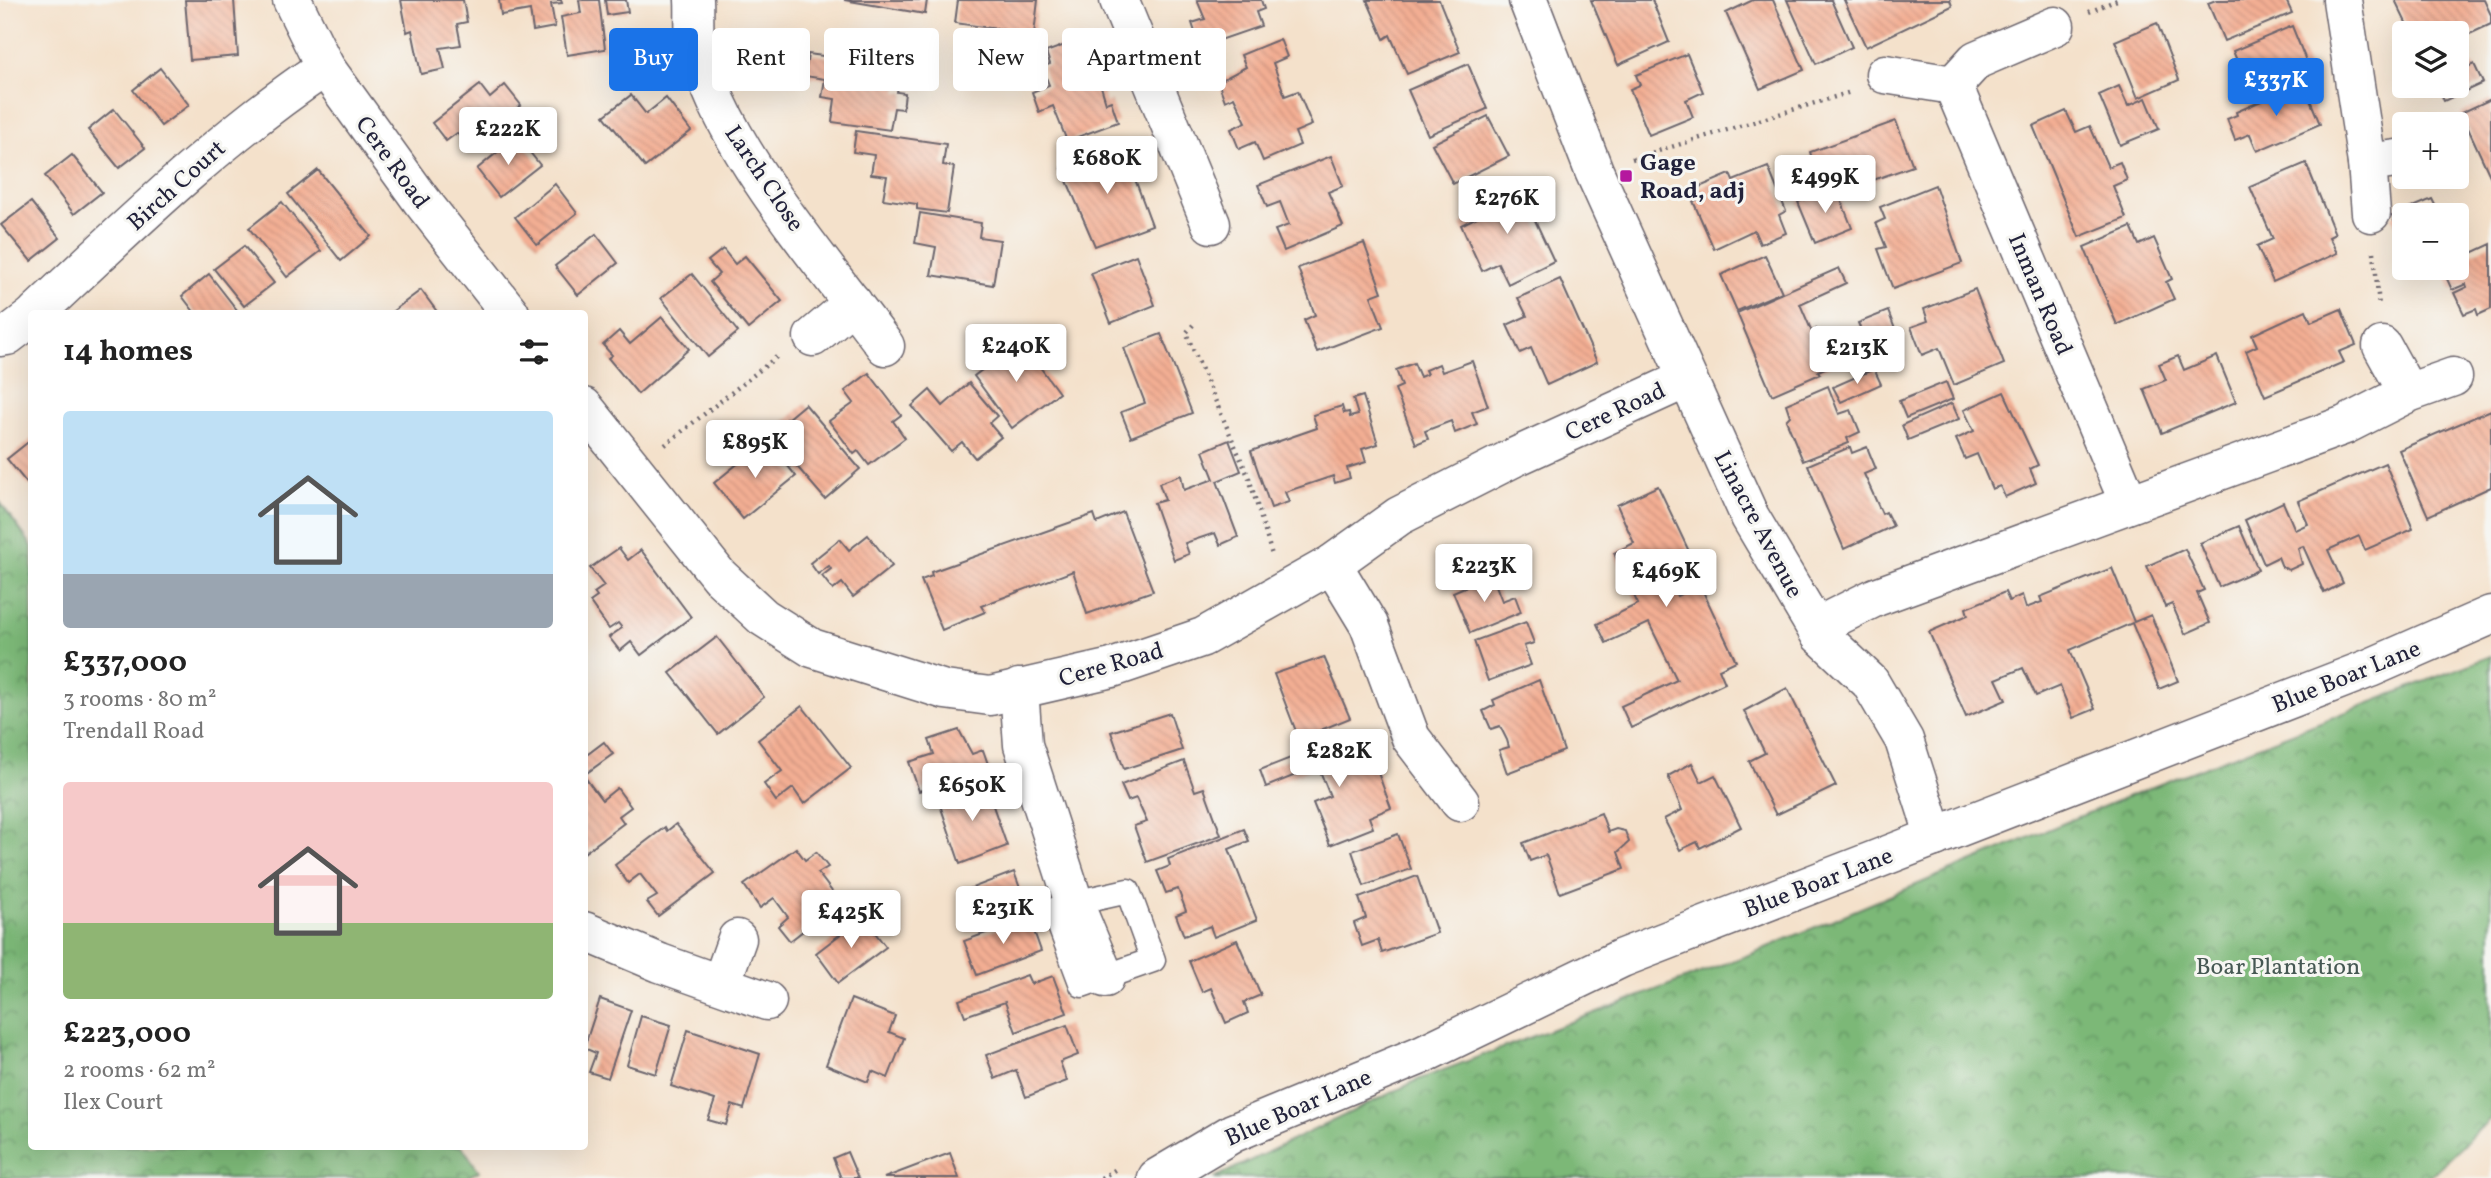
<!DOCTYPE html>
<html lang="en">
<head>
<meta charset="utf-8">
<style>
  :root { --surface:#fff; --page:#f6f6f6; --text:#222; --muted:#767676; --accent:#1a73e8 }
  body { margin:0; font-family:Vollkorn,serif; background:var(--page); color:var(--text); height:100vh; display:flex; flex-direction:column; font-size:26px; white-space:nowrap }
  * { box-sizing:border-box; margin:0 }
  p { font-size:23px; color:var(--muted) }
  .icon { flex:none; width:38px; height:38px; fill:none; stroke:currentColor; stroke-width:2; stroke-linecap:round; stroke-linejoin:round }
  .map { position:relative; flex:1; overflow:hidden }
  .panel { position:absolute; left:28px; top:310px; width:560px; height:840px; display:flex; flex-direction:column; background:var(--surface); border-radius:7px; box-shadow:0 7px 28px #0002 }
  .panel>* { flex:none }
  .hud { position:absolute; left:609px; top:28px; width:665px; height:63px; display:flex; gap:14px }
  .buttons { position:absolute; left:2392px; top:21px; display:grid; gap:14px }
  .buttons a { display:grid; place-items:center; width:77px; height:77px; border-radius:7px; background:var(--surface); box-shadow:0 7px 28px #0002; font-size:35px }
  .price { position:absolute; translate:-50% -60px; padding:0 16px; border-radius:7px; background:#fff; color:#222; font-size:23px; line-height:46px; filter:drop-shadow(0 2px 4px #0008) }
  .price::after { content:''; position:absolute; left:50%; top:42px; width:21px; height:16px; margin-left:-10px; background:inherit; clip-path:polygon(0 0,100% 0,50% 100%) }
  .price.on { background:var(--accent); color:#fff }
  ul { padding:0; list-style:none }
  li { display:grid; align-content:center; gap:14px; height:371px; padding:0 35px }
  li span { display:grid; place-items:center; height:217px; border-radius:7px; color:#555 }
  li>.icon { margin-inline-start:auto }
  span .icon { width:126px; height:126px; fill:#fffc; stroke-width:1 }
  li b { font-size:30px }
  h2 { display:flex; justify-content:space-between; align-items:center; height:84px; padding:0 35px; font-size:30px }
  .tag { padding:0 24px; border-radius:7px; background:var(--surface); box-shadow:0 7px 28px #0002; font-size:24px; line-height:63px }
  .tag.on { background:var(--accent); color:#fff }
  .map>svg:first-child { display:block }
  .forest { fill:url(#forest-crowns); stroke:#4e6d59; stroke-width:2 }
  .building { fill:url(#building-back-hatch) }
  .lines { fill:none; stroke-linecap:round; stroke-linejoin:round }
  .service-casing { stroke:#6c656d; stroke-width:27 }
  .minor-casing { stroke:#6c656d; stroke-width:41 }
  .tertiary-casing { stroke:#6c656d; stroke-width:41 }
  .path { stroke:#6c656d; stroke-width:4.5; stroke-dasharray:2 5; stroke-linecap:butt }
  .service { stroke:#fff; stroke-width:24 }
  .minor { stroke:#fff; stroke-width:38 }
  .tertiary { stroke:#fff; stroke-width:38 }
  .poi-dot { fill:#b5179e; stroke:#f6f6f2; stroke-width:2.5 }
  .labels { text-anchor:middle; stroke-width:6; stroke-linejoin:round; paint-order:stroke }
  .street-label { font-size:24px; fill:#22223b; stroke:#f6f6f2 }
  .poi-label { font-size:24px; font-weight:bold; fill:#22223b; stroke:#f6f6f2; text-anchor:start }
  .park-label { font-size:24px; fill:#465853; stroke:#f6f6f2 }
</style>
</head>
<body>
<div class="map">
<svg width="2491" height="1178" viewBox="0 0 2491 1178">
  <defs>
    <pattern id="forest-crowns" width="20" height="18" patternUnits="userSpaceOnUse" patternTransform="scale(1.75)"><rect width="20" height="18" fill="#7bb877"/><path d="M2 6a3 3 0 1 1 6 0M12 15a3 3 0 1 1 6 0" fill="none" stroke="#649563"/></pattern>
    <pattern id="building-back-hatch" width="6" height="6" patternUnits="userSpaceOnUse" patternTransform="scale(1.75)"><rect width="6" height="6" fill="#f3ae93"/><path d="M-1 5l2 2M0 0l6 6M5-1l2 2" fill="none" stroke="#d09580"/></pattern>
  </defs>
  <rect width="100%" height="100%" fill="#f6f6f2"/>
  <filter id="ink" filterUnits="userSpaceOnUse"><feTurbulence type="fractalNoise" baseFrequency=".0143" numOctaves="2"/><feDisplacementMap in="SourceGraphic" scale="14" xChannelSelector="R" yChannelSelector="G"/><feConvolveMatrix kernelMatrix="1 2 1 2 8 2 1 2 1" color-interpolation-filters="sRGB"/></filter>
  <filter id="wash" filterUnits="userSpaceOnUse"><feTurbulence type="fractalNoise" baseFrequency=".00686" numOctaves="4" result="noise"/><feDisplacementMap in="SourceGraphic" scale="28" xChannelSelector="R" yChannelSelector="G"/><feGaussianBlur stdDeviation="1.57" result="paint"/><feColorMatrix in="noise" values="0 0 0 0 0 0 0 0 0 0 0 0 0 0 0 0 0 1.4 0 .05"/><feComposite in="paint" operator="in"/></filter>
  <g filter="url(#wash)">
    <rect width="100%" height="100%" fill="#f4e1cb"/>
    <g class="forest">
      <path d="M0,502L32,546V1146H462L479,1171L466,1178H0Z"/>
      <path d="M2491,656V1118L2428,1178H1214L1420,1079L1751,954L2124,798Z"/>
    </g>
    <g id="blocks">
      <g class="building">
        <path d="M185,0H234L238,56L190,60Z"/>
        <path d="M401,0H463L467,22L457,24L461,45L440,48L445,69L421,74L412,30L407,32Z"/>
        <path d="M499,0H561L562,3L551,4L555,27L533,31L530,10L501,15Z"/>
        <path d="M579,0H599L605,49L567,55L561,17L581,13Z"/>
        <path d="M605,0H626L628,12L607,15Z"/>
        <path d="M844,0H927L925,14Z"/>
        <path d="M958,0H1038L1034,34L955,23Z"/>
        <path d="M1197,0H1261L1264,9L1256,12L1261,26L1200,47L1192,23L1205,19Z"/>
        <path d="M1367,0H1439L1460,52L1407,74L1390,35L1384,39Z"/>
        <path d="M1591,0H1652L1669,42L1618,65Z"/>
        <path d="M1753,0H1773L1804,70L1760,89L1726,13Z"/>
        <path d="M1787,0H1831L1852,47L1816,64Z"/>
        <path d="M1844,0H1950L1952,6L1866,47Z"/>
        <path d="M2216,0H2286L2292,13L2224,41L2208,3Z"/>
        <path d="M2395,0H2484L2491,15V24L2457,40V33H2411Z"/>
        <path d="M2157,23L2179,80L2138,98L2115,41Z"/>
        <path d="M2292,26L2309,68L2250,92L2233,51Z"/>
        <path d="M1081,39L1086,55L1091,53L1106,103L1111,101L1118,122L1067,141L1053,106L1039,112L1032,92L1049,85L1042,67L1050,64L1046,52Z"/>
        <path d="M1280,39L1287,57L1273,63L1285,96L1298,91L1312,125L1295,132L1300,145L1263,161L1255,142L1239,149L1231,129L1246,122L1234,97L1225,101L1218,82L1246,67L1241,55Z"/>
        <path d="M808,54L884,64L883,71L900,73L897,92L905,93L903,109L894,108L890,130L832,122L835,99L822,97L825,79L805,76Z"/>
        <path d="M1687,54L1703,92L1686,100L1693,117L1649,135L1630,89L1640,85L1636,75Z"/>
        <path d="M1468,64L1487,109L1428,135L1408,90Z"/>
        <path d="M2474,64L2483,83L2444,101L2437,86H2457V72Z"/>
        <path d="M160,68L189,105L161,126L133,90Z"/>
        <path d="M2303,83L2320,124L2257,151L2250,134L2235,140L2227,119L2237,115L2236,112Z"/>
        <path d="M480,85L490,98L505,85L521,105L469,148L457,133L446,141L432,123Z"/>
        <path d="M2119,86L2128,106L2146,98L2159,129L2120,145L2099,95Z"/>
        <path d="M631,95L646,114L666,98L691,131L645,167L604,116Z"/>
        <path d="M2491,99V178L2461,113Z"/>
        <path d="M114,109L145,148L119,168L88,130Z"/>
        <path d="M2066,111L2076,132L2090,126L2108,167L2120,162L2127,180L2113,186L2126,218L2079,237L2033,126Z"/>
        <path d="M1488,116L1509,156L1453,184L1432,144Z"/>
        <path d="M1896,121L1913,166L1848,189L1840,166L1817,174L1810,152Z"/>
        <path d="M856,131L946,144L943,165L954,167L947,213L917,209V204L883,199L887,176L871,174L874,155L853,152Z"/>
        <path d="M517,136L540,165L499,197L477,169Z"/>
        <path d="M1109,149L1114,160L1126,155L1152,225L1095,246L1061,167Z"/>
        <path d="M72,155L102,192L74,214L45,176Z"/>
        <path d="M1331,156L1343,186L1328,192L1343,226L1284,251L1275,230L1289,225L1280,202L1267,207L1258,185Z"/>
        <path d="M2306,163L2335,234L2329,237L2337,253L2273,282L2257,246L2273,239L2250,187Z"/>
        <path d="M1768,167L1786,211L1779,215L1786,233L1760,244L1754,230L1714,249L1693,201L1702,198L1697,188L1730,174L1733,181Z"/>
        <path d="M318,170L371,236L341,261L288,194Z"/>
        <path d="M555,184L577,213L537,245L515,217Z"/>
        <path d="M1935,185L1962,263L1893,289L1878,249L1886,247L1876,223L1885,219L1880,207Z"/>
        <path d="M1519,186L1554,261L1508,284L1498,263L1482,271L1461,225L1477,217L1473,208Z"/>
        <path d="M1836,187L1852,228L1815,243L1798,202Z"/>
        <path d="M2432,199L2440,215H2404V244L2392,216Z"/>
        <path d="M31,202L60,238L31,261L1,225Z"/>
        <path d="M282,202L321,251L287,277L249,228Z"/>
        <path d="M920,213L981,223L979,237L1000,240L993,285L931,275L936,247L915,243Z"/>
        <path d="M2131,227L2139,245L2154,238L2172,279L2166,282L2174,299L2117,325L2084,247Z"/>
        <path d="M596,234L618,263L578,295L555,266Z"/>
        <path d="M1364,243L1382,292L1371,296L1383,327L1317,352L1304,320L1315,315L1298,268Z"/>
        <path d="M2491,244V309L2478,315L2476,309L2464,314L2454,293L2467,287L2466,284L2452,290L2443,270L2457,268L2461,258Z"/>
        <path d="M244,246L274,283L244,306L214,269Z"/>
        <path d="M723,249L735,264L745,256L782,301L748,329L710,282L719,274L708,261Z"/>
        <path d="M1136,255L1155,305L1111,323L1091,273Z"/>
        <path d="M1765,255L1782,292L1737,311L1721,275Z"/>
        <path d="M1839,268L1846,283L1800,304L1812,332L1816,329L1832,365L1818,371L1820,374L1772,395L1737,313Z"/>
        <path d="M209,274L237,310L232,313H195L182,296Z"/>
        <path d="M692,274L738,332L708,357L661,298Z"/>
        <path d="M1560,279L1597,362L1547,385L1531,348L1520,353L1507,325L1527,316L1518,298Z"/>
        <path d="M1975,289L2004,364L1954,385L1939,348L1922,355L1911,327L1928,321L1924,309Z"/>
        <path d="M421,290L438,313H390L393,311Z"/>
        <path d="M2341,309L2356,345L2339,352L2344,362L2265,396L2246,351L2257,346L2252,335L2306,310L2311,322Z"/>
        <path d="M1888,311L1898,337L1869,348L1858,323Z"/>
        <path d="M662,317L689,349L638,394L608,358L612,355L603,345L619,331L630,344Z"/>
        <path d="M1161,334L1192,413L1131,437L1121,412L1145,403L1124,348Z"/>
        <path d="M1021,341L1059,393L1012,428L974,376Z"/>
        <path d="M2178,356L2184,370L2217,356L2236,402L2162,433L2144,389L2166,380L2159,364Z"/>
        <path d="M1472,361L1488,406L1472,412L1477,424L1455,433L1451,421L1425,431L1428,439L1416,444L1395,389L1402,386L1396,370L1414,363L1420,377L1427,374L1425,370L1439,364L1442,372Z"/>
        <path d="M1874,369L1881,384L1841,402L1833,387Z"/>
        <path d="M869,373L901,415L893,421L905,438L869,465L858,451L854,454L829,421L854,403L845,391Z"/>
        <path d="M1946,382L1953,399L1906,418L1899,401Z"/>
        <path d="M969,383L997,416L989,423L1001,437L975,458L962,442L951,451L912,406L930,390L943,406Z"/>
        <path d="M1828,386L1839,414L1851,410L1860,432L1847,438L1849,443L1803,461L1786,420L1790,416L1786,404Z"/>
        <path d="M2004,392L2038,465L2030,469L2036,483L2005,497L2000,486L1992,489L1977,454L1965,459L1956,439L1974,431L1964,410Z"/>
        <path d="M1363,396L1378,444L1362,449L1366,462L1347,468L1350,478L1335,483L1333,476L1285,492L1289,502L1271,508L1251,451L1317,428L1313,415L1342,406L1344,413L1349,412L1350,417L1358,415L1353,399Z"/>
        <path d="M1952,403L1959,419L1908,440L1902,425Z"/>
        <path d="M805,404L860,469L825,499L769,434Z"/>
        <path d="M2491,410V487L2428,516L2399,450Z"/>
        <path d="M32,439V484L29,486L7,459Z"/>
        <path d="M767,440L796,476L743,519L714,483Z"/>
        <path d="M1229,440L1241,471L1217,481L1238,537L1220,545L1215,533L1185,543L1189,554L1174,560L1154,503L1165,500L1159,483L1181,475L1184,490L1214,479L1203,451Z"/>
        <path d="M1850,447L1852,453L1867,447L1876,469L1864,474L1882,514L1886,512L1893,526L1844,549L1808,465Z"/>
        <path d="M2385,463L2413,529L2365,550L2359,536L2328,550L2343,583L2324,593L2303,546L2298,548L2302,564L2289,570L2282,567L2278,557L2264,564L2245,520L2283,502L2295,530L2308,524L2298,501Z"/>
        <path d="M1658,486L1695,564L1668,577L1677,596L1700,585L1736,661L1719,669L1725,683L1631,728L1621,706L1677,680L1649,623L1606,643L1597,624L1638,604L1614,553L1634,543L1617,505Z"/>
        <path d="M1123,512L1153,591L1087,614L1073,571L981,606L985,612L942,630L921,580L932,576L931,572L1094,514L1097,523Z"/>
        <path d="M2239,526L2258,570L2219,587L2200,543Z"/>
        <path d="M868,535L892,566L853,597L842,583L833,590L822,576L831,569L829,566L818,574L810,563L840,539L849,550Z"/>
        <path d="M619,548L628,560L641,550L691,617L641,655L631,642L620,651L609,637L622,628L618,623L609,629L590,602L597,597L594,593L604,586L590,568Z"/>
        <path d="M2185,549L2204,590L2197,593L2210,623L2185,634L2172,604L2165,607L2147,566Z"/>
        <path d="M2112,568L2134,622L2151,615L2178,681L2159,689L2132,623L2070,650L2095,709L2073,718L2060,686L2036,696L2023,668L1996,679L2006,700L1966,717L1929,632L1968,615L1966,608L2005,592L2009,601L2022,595L2026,608L2042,602L2040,597Z"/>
        <path d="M1492,575L1502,601L1515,596L1521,612L1470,633L1453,592Z"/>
        <path d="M1526,622L1534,643L1524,646L1531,665L1488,681L1474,641Z"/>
        <path d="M717,637L764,697L718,734L670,673Z"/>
        <path d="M1324,657L1350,718L1299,739L1274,674Z"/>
        <path d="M1539,680L1564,751L1507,773L1499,750L1509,747L1507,740L1500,726L1491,729L1483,711L1495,705L1493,700Z"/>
        <path d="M1787,688L1836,786L1776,815L1749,761L1765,753L1744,711Z"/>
        <path d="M802,706L851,768L804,804L793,788L776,801L764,784L782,771L758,740Z"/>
        <path d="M1170,713L1182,750L1124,769L1111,732Z"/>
        <path d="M959,730L972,754L983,750L990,770L937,789L935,786L919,791L909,762L934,754L929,740Z"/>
        <path d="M604,742L613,754L584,775V757Z"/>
        <path d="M1367,743L1391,808L1369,817L1373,828L1330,845L1313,803L1330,796L1318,766L1266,787L1260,770L1321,746L1326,759Z"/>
        <path d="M1184,761L1195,791L1204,788L1221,835L1147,862L1134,826L1147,822L1136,798L1128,801L1121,785Z"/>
        <path d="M1692,763L1701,782L1715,775L1741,827L1700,848L1697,842L1680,850L1664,819L1682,810L1668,776Z"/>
        <path d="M584,776L602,800L617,788L631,807L619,816L624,823L584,853Z"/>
        <path d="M985,783L1007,846L960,864L938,799Z"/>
        <path d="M1601,813L1608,832L1616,829L1625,831L1629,842L1618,852L1624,869L1560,893L1546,855L1530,861L1523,843Z"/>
        <path d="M676,824L715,873L658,916L647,902L657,896L640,874L628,883L615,865L665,827L667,831Z"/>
        <path d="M1244,829L1249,841L1229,849L1257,920L1214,937L1210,926L1184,936L1176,915L1186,911L1178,889L1166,893L1157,871L1170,866L1168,859Z"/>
        <path d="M1398,834L1411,869L1364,886L1352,851Z"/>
        <path d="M796,848L805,860L816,852L828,867L818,873L840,902L790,941L778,926L788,917L774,898L760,908L744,885Z"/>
        <path d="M1014,872L1027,907L982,924L969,889Z"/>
        <path d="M1417,876L1437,933L1382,953L1378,940L1362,946L1354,923L1366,918L1359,898Z"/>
        <path d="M863,917L886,947L838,983L816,953Z"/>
        <path d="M1029,917L1041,951L977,975L964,941Z"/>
        <path d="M1237,940L1261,995L1244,1002L1248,1013L1226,1023L1211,988L1202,992L1189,961Z"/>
        <path d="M1027,975L1031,984L1053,976L1067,1013L1016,1032L1005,1002L965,1016L959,1000Z"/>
        <path d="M600,999L631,1010L608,1078L589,1072L596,1053L584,1048Z"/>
        <path d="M851,999L895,1016L889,1032L904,1038L888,1078L872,1071L868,1082L826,1065Z"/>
        <path d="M641,1016L671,1025L656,1074L627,1065Z"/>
        <path d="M1067,1025L1078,1055L1060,1062L1067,1081L1026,1097L1016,1070L995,1079L986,1055Z"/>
        <path d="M688,1030L760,1054L744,1109L732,1105L726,1125L708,1120L715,1100L671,1086Z"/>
        <path d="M847,1152L858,1178H841L833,1158Z"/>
        <path d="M950,1153L959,1178H884Z"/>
      </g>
    </g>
  </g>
  <g filter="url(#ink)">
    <use href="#blocks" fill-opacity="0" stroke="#6c656d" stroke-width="2"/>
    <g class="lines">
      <defs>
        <path id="service" d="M1128,891L1153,960L1082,985L1054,910L1074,903Z"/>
        <g id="minor">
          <path d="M292,0L325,67L421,200L510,313"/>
          <path d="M694,0C695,14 693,30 696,43C719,146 822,260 885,346"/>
          <path d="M1119,0L1211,224"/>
          <path d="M1528,0L1594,171L1750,517L1820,635L1870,682L1904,740L1935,837"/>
          <path d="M2342,0L2367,163L2371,213"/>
          <path d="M2055,26L1976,60L1953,85L2129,503"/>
          <path d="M1885,74L1953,85"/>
          <path d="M2367,163L2404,158"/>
          <path d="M36,313C129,226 219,138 325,67"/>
          <path d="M0,337L7,336L32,317"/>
          <path d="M813,337L853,303"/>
          <path d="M2382,346L2408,393"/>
          <path d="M584,407L719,576L763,617L812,648L945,690L990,696L1112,668L1203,637L1332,564L1399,516L1513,458L1686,379"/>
          <path d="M1332,564L1369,625L1411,738L1460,802"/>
          <path d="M1820,635L1834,618L1876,597L2345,425L2408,393L2453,377"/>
          <path d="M1019,688L1023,745L1074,903L1105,978"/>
          <path d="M584,931L660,963L767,1001"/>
          <path d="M721,984L737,939"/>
        </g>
        <path id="tertiary" d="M1157,1178L1233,1133L1421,1055L1622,958L2370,668L2491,615"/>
      </defs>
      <use href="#service" class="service-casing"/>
      <use href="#minor" class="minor-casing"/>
      <use href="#tertiary" class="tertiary-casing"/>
      <g class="path">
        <path d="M2089,12L2117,0"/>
        <path d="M1632,159L1851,92"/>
        <path d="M2374,252L2379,306"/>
        <path d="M1193,325L1186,333L1249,478L1272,555"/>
        <path d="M665,445L779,355"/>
        <path d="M1101,1178L1118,1168"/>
      </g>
      <use href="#service" class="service"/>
      <use href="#minor" class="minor"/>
      <use href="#tertiary" class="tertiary"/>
    </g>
  </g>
  <rect class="poi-dot" x="1619" y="169" width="14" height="14" rx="3.5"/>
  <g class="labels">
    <g class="street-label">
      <text transform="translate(393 162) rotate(54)" y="8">Cere Road</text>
      <text transform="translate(765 178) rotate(56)" y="8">Larch Close</text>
      <text transform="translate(176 185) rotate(-42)" y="8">Birch Court</text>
      <text transform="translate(2041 294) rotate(67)" y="8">Inman Road</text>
      <text transform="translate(1615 411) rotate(-25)" y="8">Cere Road</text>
      <text transform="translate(1759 524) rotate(62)" y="8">Linacre Avenue</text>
      <text transform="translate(1111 664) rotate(-16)" y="8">Cere Road</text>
      <text transform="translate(2346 676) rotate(-22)" y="8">Blue Boar Lane</text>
      <text transform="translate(1818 882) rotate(-21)" y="8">Blue Boar Lane</text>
      <text transform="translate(1298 1107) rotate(-24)" y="8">Blue Boar Lane</text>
    </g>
    <g class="poi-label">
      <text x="1640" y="170">Gage<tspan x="1640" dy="28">Road, adj</tspan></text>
    </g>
    <g class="park-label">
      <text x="2278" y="974">Boar Plantation</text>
    </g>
  </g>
</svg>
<div class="buttons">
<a><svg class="icon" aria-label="layers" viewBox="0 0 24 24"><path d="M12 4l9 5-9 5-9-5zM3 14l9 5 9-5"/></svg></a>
<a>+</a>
<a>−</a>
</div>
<b class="price on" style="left:2276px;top:118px">£337K</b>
<b class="price" style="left:508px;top:167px">£222K</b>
<b class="price" style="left:1107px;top:196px">£680K</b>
<b class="price" style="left:1825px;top:215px">£499K</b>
<b class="price" style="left:1507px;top:236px">£276K</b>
<b class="price" style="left:1016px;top:384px">£240K</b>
<b class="price" style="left:1857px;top:386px">£213K</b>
<b class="price" style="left:755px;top:480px">£895K</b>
<b class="price" style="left:1484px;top:604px">£223K</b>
<b class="price" style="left:1666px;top:609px">£469K</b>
<b class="price" style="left:1339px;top:789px">£282K</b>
<b class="price" style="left:972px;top:823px">£650K</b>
<b class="price" style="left:1003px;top:946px">£231K</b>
<b class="price" style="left:851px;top:950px">£425K</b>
<div class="hud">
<a class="tag on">Buy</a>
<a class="tag">Rent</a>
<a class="tag">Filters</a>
<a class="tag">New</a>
<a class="tag">Apartment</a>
</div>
<section class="panel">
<h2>14 homes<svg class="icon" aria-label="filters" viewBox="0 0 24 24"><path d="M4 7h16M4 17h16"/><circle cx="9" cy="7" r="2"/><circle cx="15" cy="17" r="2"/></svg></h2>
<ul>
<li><span style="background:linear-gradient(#bfe0f5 75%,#9aa5b1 0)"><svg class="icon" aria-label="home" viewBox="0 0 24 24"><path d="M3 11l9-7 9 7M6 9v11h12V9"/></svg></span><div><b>£337,000</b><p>3 rooms · 80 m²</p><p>Trendall Road</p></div></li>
<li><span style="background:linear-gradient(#f6c9c9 65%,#8fb573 0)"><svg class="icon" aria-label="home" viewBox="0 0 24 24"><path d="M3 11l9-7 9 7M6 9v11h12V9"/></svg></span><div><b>£223,000</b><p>2 rooms · 62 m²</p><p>Ilex Court</p></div></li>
</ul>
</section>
</div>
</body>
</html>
